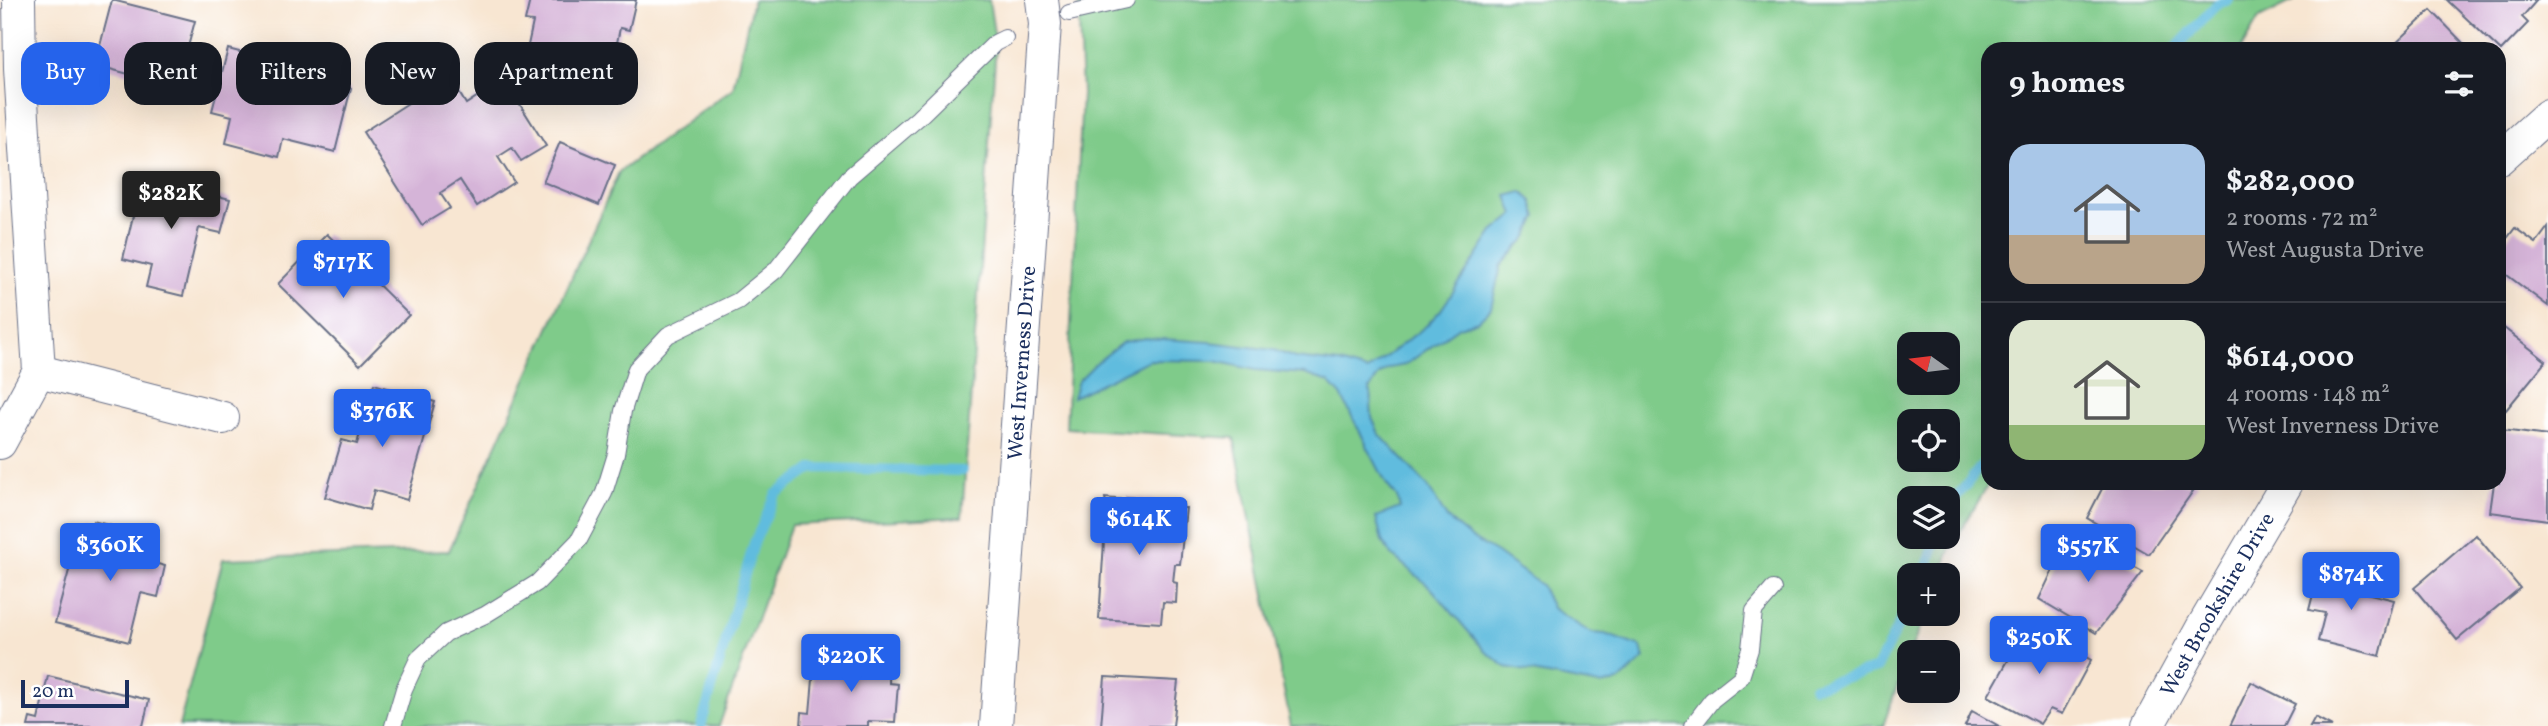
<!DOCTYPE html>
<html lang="en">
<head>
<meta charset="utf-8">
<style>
  :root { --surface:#171b24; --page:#242831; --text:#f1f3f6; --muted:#9ea1a6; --line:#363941; --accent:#2563eb }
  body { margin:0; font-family:Vollkorn,serif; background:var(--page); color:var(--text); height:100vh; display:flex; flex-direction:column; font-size:26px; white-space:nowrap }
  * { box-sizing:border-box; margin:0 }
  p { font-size:23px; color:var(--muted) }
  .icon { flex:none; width:38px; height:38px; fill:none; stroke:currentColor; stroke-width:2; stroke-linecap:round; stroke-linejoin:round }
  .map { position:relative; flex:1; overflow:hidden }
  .panel { position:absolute; left:1981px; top:42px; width:525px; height:448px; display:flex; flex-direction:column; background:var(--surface); border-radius:21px; box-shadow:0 7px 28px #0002 }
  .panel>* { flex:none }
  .banner { position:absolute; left:21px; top:42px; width:665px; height:63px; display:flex; gap:14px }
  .needle { width:46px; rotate:284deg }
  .fabs { position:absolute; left:1897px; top:332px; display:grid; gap:14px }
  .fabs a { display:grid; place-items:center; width:63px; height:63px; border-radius:14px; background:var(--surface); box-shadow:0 7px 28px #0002; font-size:35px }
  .scale { position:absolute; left:21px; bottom:18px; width:108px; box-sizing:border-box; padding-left:7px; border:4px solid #1b2f5e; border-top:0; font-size:19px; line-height:24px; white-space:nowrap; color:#1b2f5e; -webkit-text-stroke:5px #fff; paint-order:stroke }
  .price { position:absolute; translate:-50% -60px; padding:0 16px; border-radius:7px; background:var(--accent); color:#fff; font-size:23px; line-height:46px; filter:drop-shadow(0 2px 4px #0008) }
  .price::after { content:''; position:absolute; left:50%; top:42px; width:21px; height:16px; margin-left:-10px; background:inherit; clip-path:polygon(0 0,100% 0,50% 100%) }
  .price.active { background:#222; color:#fff }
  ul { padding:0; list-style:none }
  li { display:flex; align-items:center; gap:21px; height:175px; padding:0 28px }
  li+li { border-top:2px solid var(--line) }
  li span { display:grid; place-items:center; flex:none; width:196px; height:140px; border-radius:21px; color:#555 }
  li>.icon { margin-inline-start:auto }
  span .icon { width:84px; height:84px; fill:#fffc; stroke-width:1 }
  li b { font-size:30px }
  h2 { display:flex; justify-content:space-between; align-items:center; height:84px; padding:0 28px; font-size:30px }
  .pill { padding:0 24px; border-radius:21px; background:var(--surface); box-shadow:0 7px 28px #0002; font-size:24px; line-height:63px }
  .pill.active { background:var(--accent); color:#fff }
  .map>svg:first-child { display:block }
  .green { fill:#7fcb8a; stroke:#4d7d74; stroke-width:2; fill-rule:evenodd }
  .water { fill:#60bcde; stroke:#3e769e; stroke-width:2 }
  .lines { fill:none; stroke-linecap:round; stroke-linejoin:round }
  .stream { stroke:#60bcde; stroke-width:10 }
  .building { fill:#d5b4d8 }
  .service-casing { stroke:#686f87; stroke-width:18 }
  .minor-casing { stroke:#686f87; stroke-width:34 }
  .service { stroke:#fff; stroke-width:16 }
  .minor { stroke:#fff; stroke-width:32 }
  .labels { text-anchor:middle; stroke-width:5; stroke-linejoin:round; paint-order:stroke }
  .street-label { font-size:21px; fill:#1b2f5e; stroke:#fff }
</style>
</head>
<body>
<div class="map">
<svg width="2548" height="726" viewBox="0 0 2548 726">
  <rect width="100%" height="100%" fill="#fff"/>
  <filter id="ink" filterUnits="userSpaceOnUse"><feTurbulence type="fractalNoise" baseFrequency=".0143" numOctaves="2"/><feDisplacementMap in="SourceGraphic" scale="14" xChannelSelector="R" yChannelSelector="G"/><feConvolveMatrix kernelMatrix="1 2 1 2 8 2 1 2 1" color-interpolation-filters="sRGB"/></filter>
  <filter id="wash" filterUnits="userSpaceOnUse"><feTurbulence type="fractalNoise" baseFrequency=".00686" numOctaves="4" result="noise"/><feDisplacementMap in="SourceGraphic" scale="28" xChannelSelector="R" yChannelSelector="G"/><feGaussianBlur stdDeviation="1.57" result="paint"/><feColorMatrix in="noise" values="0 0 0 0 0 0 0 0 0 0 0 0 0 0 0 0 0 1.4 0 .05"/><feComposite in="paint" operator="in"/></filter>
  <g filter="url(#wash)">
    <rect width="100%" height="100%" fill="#f8e6d2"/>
    <g class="green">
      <path d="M753,0H989L996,46L962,517L791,525L719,726H179L223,559L449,551L619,172L733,88Z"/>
      <path d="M1078,0H2295L2259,18L2241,49H1988L1989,483L1951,548L1940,576H1909V614H1926L1909,653L1883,726H1291L1234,438L1066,428L1082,93ZM1909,345H1948V383H1909ZM1909,422H1948V460H1909ZM1909,499H1948V537H1909Z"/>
    </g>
    <path class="water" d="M1522,192L1532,201L1537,217L1527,237L1501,266L1491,308L1478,321L1459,327L1405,365L1389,368L1378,376L1370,389L1372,418L1379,434L1427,485L1447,518L1471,538L1497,553L1541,585L1552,608L1591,633L1605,634L1641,647L1644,659L1618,682L1599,685L1506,667L1485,651L1431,588L1392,555L1382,541L1376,517L1400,508L1397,497L1387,485L1341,395L1329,382L1305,374L1256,370L1215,361L1149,360L1073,397L1078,381L1096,363L1123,342L1146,338L1210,342L1274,350L1295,358L1339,363L1367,371L1426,326L1441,310L1493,232L1514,215L1507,196Z"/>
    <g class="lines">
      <g class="stream">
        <path d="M2175,49L2217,4L2229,0"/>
        <path d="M1948,508L1988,457"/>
        <path d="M1924,576L1937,537"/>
        <path d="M1814,687L1877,668L1909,604"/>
        <path d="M701,726L754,543L776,494L813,468L963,471"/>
      </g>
    </g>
    <g id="blocks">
      <g class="building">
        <path d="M112,0L195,21L177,87L95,65Z"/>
        <path d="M530,0H636L629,30L620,28L608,87L523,69L533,22L525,21Z"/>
        <path d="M2447,0H2537L2522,17L2528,23L2501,51Z"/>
        <path d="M2431,10L2469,49H2390Z"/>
        <path d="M228,49L292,66L291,72L351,88L335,152L283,139L279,157L226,143L232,116L212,111Z"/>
        <path d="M447,73L466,104L504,79L546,146L521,161L512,148L498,157L514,182L477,206L460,180L440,193L450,208L422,225L363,132L413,100L411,96Z"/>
        <path d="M560,142L615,165L599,205L543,182Z"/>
        <path d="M142,177L230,199L221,233L199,228L183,296L146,287L151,266L123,259Z"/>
        <path d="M2548,227V306L2499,269V249L2515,228L2536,243Z"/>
        <path d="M327,234L409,315L360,365L278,284Z"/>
        <path d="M2499,324L2546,361L2506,410L2499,404Z"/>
        <path d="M374,384L435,402L407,500L374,490L369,510L325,497L342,440L357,444Z"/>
        <path d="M2502,430L2548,436V520L2490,512L2494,483H2499Z"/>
        <path d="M2105,483H2196L2198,484L2149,554L2087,518Z"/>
        <path d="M1127,497L1183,503L1182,508H1186L1180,564H1175L1173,582L1177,583L1176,603L1163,602L1161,623L1099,619L1104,542L1097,541L1101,503H1106L1105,498L1128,500Z"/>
        <path d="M93,521L153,537L147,561L165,566L158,597L141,593L129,642L55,623L71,563L81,566Z"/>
        <path d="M2070,534L2143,572L2096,633L2039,599Z"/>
        <path d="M2476,535L2520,588L2457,640L2414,588Z"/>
        <path d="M2320,567L2369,579L2366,593L2394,600L2380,656L2318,641L2325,613L2309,610Z"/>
        <path d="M2028,625L2091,660L2062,714L2050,709L2040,724L1988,696Z"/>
        <path d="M815,657L890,662L889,683L898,684L895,722L868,721V726H801L802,712L810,713Z"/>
        <path d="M48,676L149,700L143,726H28L30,718L38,720Z"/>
        <path d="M1105,677L1178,681L1173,726H1101Z"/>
        <path d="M2251,682L2295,704L2284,726H2230Z"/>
        <path d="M1972,711L1999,726H1965Z"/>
        <path d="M2315,717L2332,726H2310Z"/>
      </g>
    </g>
  </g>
  <g filter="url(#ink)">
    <use href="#blocks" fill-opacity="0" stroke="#686f87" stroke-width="2"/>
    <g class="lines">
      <defs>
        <g id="service">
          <path d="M1069,13L1126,0"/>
          <path d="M393,726L404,689L418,659L446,633L485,615L537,583L579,540L604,493L616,454L623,411L636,369L668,335L738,301L776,270L849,177L918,118L995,43L1005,38"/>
          <path d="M1692,726L1712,700L1741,677L1750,649L1754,611L1773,589"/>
        </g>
        <g id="minor">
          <path d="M2499,159L2548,115"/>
          <path d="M39,371L223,418"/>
          <path d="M0,443L39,371L20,69L19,0"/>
          <path id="s1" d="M996,726L1045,24L1042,0"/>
          <path id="s2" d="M2148,726L2203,626L2287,483"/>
        </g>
      </defs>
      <use href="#service" class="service-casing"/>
      <use href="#minor" class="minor-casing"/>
      <use href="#service" class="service"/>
      <use href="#minor" class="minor"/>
    </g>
  </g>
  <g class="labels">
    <g class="street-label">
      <text dy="7" stroke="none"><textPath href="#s1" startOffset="364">West Inverness Drive</textPath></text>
      <text dy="7" stroke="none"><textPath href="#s2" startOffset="140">West Brookshire Drive</textPath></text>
    </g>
  </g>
</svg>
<div class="fabs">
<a><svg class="needle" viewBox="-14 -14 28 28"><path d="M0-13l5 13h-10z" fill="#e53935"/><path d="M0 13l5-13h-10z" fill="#9ea1a6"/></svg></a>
<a><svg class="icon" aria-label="locate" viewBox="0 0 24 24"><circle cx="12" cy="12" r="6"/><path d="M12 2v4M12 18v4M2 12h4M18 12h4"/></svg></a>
<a><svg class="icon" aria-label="layers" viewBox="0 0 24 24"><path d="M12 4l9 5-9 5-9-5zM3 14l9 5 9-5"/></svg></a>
<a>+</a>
<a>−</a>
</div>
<div class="scale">20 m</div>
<b class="price active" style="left:171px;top:231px">$282K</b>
<b class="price" style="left:343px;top:300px">$717K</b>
<b class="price" style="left:382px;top:449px">$376K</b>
<b class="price" style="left:1139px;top:557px">$614K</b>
<b class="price" style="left:110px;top:583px">$360K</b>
<b class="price" style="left:2088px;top:584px">$557K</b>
<b class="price" style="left:2351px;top:612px">$874K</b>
<b class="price" style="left:2039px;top:676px">$250K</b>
<b class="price" style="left:851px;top:694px">$220K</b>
<div class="banner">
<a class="pill active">Buy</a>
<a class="pill">Rent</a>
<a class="pill">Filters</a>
<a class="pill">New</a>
<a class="pill">Apartment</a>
</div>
<section class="panel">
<h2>9 homes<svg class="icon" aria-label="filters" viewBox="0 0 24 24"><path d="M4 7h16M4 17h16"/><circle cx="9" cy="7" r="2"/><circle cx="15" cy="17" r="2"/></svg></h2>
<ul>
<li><span style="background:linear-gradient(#a9c7e8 65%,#b9a48a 0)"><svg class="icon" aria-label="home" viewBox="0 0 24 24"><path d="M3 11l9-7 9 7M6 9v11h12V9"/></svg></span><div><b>$282,000</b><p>2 rooms · 72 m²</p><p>West Augusta Drive</p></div></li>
<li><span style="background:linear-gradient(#dfe7d0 75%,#8fb573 0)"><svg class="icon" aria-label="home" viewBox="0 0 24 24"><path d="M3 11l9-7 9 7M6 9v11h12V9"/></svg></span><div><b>$614,000</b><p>4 rooms · 148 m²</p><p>West Inverness Drive</p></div></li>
</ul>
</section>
</div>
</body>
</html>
